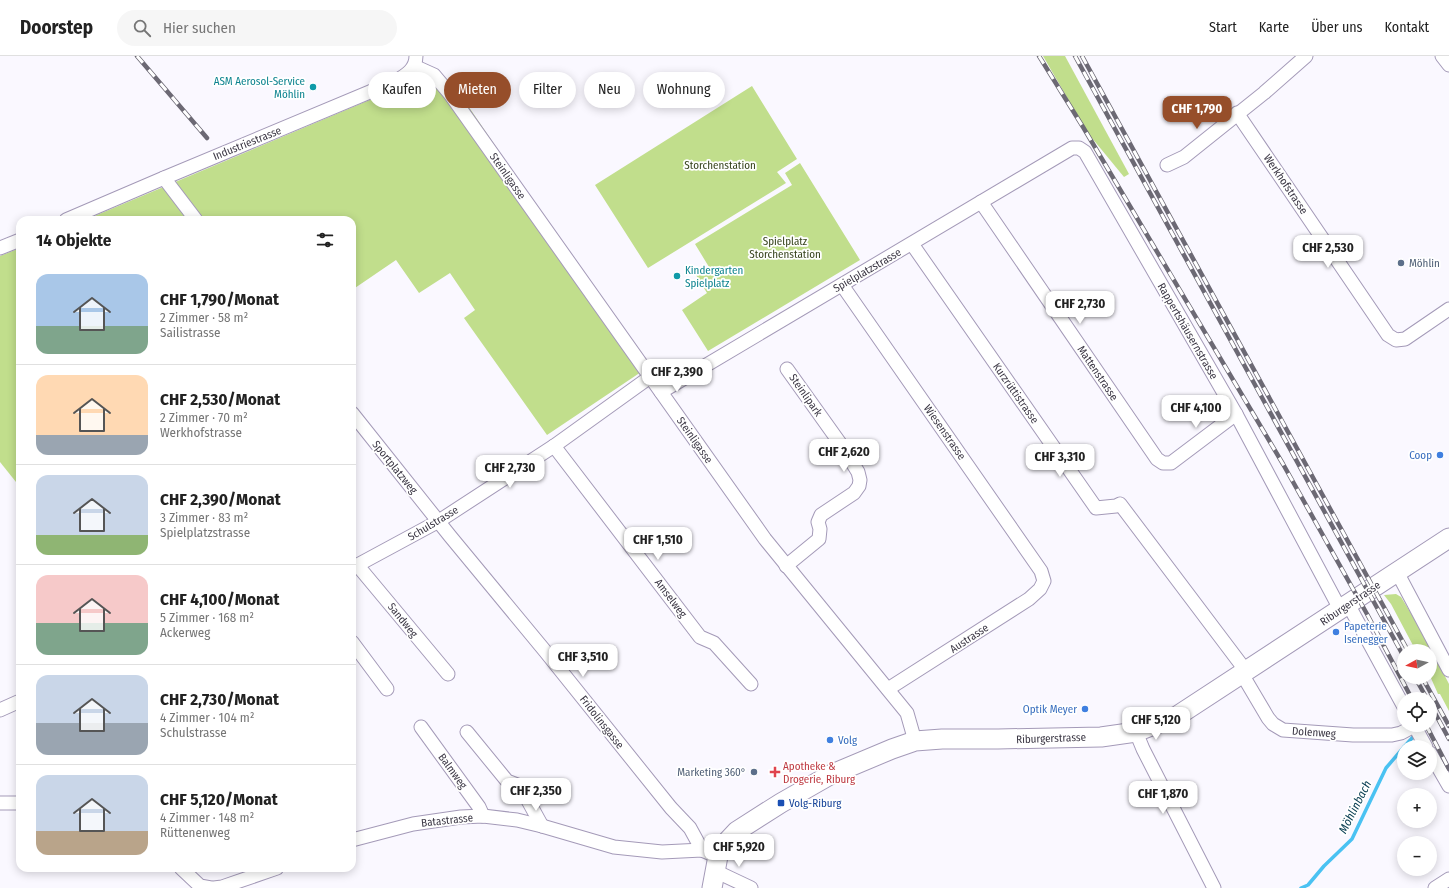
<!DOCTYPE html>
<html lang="de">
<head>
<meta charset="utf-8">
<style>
  :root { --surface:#fff; --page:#f6f6f6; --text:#222; --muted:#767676; --line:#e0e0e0; --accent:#964e2a }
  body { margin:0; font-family:"Fira Sans Condensed",sans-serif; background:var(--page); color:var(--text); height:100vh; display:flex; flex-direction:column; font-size:15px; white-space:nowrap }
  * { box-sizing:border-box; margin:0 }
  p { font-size:13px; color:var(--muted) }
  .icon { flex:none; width:22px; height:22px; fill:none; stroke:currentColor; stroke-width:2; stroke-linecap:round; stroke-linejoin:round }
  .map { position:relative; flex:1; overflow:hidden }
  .sheet { position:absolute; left:16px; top:160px; width:340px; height:656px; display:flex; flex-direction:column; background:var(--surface); border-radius:12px; box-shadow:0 2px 10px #0003 }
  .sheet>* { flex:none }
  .hud { position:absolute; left:368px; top:16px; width:380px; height:36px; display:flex; gap:8px }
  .needle { width:26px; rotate:262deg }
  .buttons { position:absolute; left:1397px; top:588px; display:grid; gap:8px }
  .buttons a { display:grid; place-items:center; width:40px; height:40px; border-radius:50%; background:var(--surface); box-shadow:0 2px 10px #0003; font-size:20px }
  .price { position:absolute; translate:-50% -34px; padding:0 9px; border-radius:8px; background:#fff; color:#222; font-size:13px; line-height:26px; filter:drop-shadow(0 1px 2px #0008) }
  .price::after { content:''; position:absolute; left:50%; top:24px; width:12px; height:9px; margin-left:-6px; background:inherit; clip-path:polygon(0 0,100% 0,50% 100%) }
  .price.on { background:var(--accent); color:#fff }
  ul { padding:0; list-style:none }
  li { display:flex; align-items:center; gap:12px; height:100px; padding:0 20px }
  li+li { border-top:1px solid var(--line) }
  li span { display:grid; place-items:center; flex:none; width:112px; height:80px; border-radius:12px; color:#555 }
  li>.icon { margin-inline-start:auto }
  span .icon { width:48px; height:48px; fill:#fffc; stroke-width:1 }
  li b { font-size:17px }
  h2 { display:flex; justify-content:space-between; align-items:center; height:48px; padding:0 20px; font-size:17px }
  .chip { padding:0 14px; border-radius:18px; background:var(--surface); box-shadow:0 2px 10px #0003; font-size:14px; line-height:36px }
  .chip.on { background:var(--accent); color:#fff }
  header { display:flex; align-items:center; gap:24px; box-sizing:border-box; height:56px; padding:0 20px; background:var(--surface); border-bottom:1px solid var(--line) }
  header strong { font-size:19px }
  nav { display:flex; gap:22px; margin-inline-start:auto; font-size:14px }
  .search { width:280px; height:36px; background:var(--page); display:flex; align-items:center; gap:10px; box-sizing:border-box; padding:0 14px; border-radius:22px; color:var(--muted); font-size:15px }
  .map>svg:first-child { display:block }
  .green { fill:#c1de8c }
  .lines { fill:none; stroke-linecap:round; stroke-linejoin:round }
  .stream { stroke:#4ac2f2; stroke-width:3.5 }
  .street-casing { stroke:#a49ab8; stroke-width:15 }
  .secondary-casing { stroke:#a49ab8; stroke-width:21 }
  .street { stroke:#fff; stroke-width:13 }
  .secondary { stroke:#fff; stroke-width:19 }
  .rail-casing { stroke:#6c6974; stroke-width:4.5 }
  .rail { stroke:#fff; stroke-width:3; stroke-dasharray:9; stroke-linecap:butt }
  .culture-dot { fill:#0f9aa8; stroke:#fff; stroke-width:1.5 }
  .service-dot { fill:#5c6f8a; stroke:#fff; stroke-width:1.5 }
  .shop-dot { fill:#3f7fe0; stroke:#fff; stroke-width:1.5 }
  .health-dot { fill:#e0444e; stroke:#fff; stroke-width:1.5 }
  .transit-dot { fill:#1a4fb4; stroke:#fff; stroke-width:1.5 }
  .labels { text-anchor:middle; stroke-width:3.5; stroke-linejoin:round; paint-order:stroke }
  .culture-label { font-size:11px; fill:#0d838f; stroke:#fff; text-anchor:end }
  .street-label { font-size:11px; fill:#3b3744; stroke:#fff }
  .park-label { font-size:11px; fill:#36431c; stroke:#fff }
  .service-label { font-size:11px; fill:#4e5e75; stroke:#fff; text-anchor:start }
  .shop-label { font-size:11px; fill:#366cbe; stroke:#fff; text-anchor:end }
  .health-label { font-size:11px; fill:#be3a42; stroke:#fff; text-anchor:start }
  .transit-label { font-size:11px; fill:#164399; stroke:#fff; text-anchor:start }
  .water-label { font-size:12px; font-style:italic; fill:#0c4054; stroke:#fff }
</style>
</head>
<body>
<header>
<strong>Doorstep</strong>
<div class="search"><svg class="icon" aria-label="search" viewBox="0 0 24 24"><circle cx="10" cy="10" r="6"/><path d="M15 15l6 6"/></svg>Hier suchen</div>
<nav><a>Start</a><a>Karte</a><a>Über uns</a><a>Kontakt</a></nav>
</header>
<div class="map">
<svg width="1449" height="832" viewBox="0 0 1449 832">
  <rect width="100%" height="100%" fill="#faf8ff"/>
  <g class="green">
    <path d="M1043,0H1065L1129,118L1124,121L1087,76Z"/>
    <path d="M417,24L460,38L540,155L650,310L547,379L464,262L475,254L450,217L419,237L396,204L352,234V164H85Z"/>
    <path d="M752,30L797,103L777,116L786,127L648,212L595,129Z"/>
    <path d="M800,107L860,204L708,295L682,254L707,237L696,219L709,211L695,188L792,129L785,117Z"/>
    <path d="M20,192V431L0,406V200Z"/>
    <path d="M1396,538L1401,541L1420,572L1449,628V655L1440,638H1438L1430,620V595H1416L1391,548L1384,539Z"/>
  </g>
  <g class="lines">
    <g class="stream">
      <path d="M1404,691L1413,681"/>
      <path d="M1301,832L1308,829L1324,810L1352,783L1386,712L1404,691"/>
    </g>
    <defs>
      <g id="street">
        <path d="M1442,0L1449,9"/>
        <path d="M414,10L434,19L450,38L765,483L907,657L915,685"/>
        <path d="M1237,57L1388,279L1396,284L1405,283L1449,253"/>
        <path d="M1167,109L1184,101L1264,37L1306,0"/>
        <path d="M164,122L196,164"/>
        <path d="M981,146L1157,403L1163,407H1171L1236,358"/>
        <path d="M66,164L164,122L396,25C406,19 416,13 416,0"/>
        <path d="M912,188L1096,452L1116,450L1120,448L1246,615"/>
        <path d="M0,192L20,184"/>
        <path d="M842,229L1041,515L1044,525L1040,533L1029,543L888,633"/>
        <path d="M661,336L1072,92H1079L1085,96L1236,358L1340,553"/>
        <path d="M352,357L450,480L545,595L671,752L690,772L702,794"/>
        <path d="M554,390L700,581L714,587L751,628"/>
        <path d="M358,510L448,618"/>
        <path d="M786,510L819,483L820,473L818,466L821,459L854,437L859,430L860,424L858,416L842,390L787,313"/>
        <path d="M352,512L439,465L554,390L650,321"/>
        <path d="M1397,516L1449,614"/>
        <path d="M1348,548L1404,651"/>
        <path d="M352,586L387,633"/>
        <path d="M1242,618L1268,662L1273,668L1283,674L1353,679H1392L1401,677L1414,670"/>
        <path d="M0,654L20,645"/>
        <path d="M1414,669L1426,691"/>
        <path d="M421,671L479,751L483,760"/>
        <path d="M467,676L507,725L520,730L542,770"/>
        <path d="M1136,676L1143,693L1214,832"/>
        <path d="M1430,697L1449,730"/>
        <path d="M0,747H20"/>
        <path d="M352,784L413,768L461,761L483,760L517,764L542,770L614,791L662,796L702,794L709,797"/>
        <path d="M181,812L200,830L211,832"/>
        <path d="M715,815L751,832"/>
        <path d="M214,832L222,831L277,812"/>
        <path d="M1435,832L1449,823"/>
      </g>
      <path id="secondary" d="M712,832L718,800L723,790L737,775L781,747L830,719L892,693L915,685L942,683H998L1101,681L1136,676L1177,660L1449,482"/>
    </defs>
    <use href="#street" class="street-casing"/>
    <use href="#secondary" class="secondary-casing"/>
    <use href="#street" class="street"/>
    <use href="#secondary" class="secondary"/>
    <defs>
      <g id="rail">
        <path d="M137,0L207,82"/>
        <path d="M1039,0L1083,71L1283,408L1367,558L1412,643"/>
        <path d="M1075,0L1404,601"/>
        <path d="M1082,0L1408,595"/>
        <path d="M1415,621L1427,643"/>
        <path d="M1422,621L1449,670"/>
        <path d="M1430,648L1449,683"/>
        <path d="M1426,669L1449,713"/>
      </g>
    </defs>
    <use href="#rail" class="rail-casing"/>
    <use href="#rail" class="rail"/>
  </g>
  <g class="culture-dot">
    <circle cx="313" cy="31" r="4"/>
    <circle cx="677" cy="220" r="4"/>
  </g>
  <g class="service-dot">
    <circle cx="1401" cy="207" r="4"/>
    <circle cx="754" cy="716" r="4"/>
  </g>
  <g class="shop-dot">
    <circle cx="1440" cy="399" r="4"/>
    <circle cx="1336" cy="576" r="4"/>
    <circle cx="1085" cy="653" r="4"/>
    <circle cx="830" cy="684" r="4"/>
  </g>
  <path class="health-dot" d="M773 710h4v4h4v4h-4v4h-4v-4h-4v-4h4z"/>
  <rect class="transit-dot" x="777" y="743" width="8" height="8" rx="2"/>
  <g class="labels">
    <g class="culture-label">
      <text x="305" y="29">ASM Aerosol-Service<tspan x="305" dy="13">Möhlin</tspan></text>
      <text x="685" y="218" text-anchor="start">Kindergarten<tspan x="685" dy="13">Spielplatz</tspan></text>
    </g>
    <g class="street-label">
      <text transform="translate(247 87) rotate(-22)" y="4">Industriestrasse</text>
      <text transform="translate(508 120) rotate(55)" y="4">Steinligasse</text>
      <text transform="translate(1286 128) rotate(56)" y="4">Werkhofstrasse</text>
      <text transform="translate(867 214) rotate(-30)" y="4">Spielplatzstrasse</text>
      <text transform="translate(1188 275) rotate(60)" y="4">Rappertshäusernstrasse</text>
      <text transform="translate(1098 317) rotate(56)" y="4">Mattenstrasse</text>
      <text transform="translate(1016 337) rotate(55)" y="4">Kurzrüttistrasse</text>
      <text transform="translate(806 339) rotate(55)" y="4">Steinlipark</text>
      <text transform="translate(945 376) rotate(55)" y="4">Wiesenstrasse</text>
      <text transform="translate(695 384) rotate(55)" y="4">Steinligasse</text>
      <text transform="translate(395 411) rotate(51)" y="4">Sportplatzweg</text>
      <text transform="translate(433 467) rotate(-31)" y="4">Schulstrasse</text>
      <text transform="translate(671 542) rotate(53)" y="4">Amselweg</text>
      <text transform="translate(1350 547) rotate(-34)" y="4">Riburgerstrasse</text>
      <text transform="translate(403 564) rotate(51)" y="4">Sandweg</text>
      <text transform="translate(969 582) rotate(-33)" y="4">Austrasse</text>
      <text transform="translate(602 666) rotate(52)" y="4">Fridolinsgasse</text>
      <text transform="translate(1314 676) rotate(4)" y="4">Dolenweg</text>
      <text transform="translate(1051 682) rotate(-2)" y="4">Riburgerstrasse</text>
      <text transform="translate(453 715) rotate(54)" y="4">Balmweg</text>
      <text transform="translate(447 764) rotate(-6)" y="4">Batastrasse</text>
    </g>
    <g class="park-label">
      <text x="720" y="113">Storchenstation</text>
      <text x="785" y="189">Spielplatz<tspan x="785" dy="13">Storchenstation</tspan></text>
    </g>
    <g class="service-label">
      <text x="1409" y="211">Möhlin</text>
      <text x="746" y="720" text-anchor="end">Marketing 360°</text>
    </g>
    <g class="shop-label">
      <text x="1432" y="403">Coop</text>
      <text x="1344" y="574" text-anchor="start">Papeterie<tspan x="1344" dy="13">Isenegger</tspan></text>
      <text x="1077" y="657">Optik Meyer</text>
      <text x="838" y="688" text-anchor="start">Volg</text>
    </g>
    <g class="health-label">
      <text x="783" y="714">Apotheke &amp;<tspan x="783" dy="13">Drogerie, Riburg</tspan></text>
    </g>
    <g class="transit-label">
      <text x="789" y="751">Volg-Riburg</text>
    </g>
    <g class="water-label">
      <text transform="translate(1355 751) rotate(-63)" y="4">Möhlinbach</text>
    </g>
  </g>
</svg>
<div class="buttons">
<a><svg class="needle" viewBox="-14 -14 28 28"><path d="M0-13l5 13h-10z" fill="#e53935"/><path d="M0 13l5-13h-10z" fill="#767676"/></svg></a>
<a><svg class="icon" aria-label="locate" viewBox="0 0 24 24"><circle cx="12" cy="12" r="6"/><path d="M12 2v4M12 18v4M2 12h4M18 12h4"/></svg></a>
<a><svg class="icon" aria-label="layers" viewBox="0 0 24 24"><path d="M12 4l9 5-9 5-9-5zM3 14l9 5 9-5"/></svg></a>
<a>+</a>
<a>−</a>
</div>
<b class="price on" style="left:1197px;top:74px">CHF 1,790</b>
<b class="price" style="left:1328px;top:213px">CHF 2,530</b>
<b class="price" style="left:1080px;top:269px">CHF 2,730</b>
<b class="price" style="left:677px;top:337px">CHF 2,390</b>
<b class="price" style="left:1196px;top:373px">CHF 4,100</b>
<b class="price" style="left:844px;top:417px">CHF 2,620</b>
<b class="price" style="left:1060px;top:422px">CHF 3,310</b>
<b class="price" style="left:510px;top:433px">CHF 2,730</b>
<b class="price" style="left:658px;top:505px">CHF 1,510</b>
<b class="price" style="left:583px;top:622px">CHF 3,510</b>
<b class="price" style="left:1156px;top:685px">CHF 5,120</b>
<b class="price" style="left:536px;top:756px">CHF 2,350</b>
<b class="price" style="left:1163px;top:759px">CHF 1,870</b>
<b class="price" style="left:739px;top:812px">CHF 5,920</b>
<div class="hud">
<a class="chip">Kaufen</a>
<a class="chip on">Mieten</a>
<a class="chip">Filter</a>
<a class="chip">Neu</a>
<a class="chip">Wohnung</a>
</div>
<section class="sheet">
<h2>14 Objekte<svg class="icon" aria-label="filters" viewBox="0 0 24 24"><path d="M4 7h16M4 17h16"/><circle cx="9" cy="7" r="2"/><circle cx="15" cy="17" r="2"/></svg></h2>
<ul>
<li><span style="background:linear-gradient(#a9c7e8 65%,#7fa58c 0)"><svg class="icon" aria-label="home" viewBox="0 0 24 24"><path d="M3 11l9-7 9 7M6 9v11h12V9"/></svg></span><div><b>CHF 1,790/Monat</b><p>2 Zimmer · 58 m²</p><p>Sailistrasse</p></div></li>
<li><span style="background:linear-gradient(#ffd9b3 75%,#9aa5b1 0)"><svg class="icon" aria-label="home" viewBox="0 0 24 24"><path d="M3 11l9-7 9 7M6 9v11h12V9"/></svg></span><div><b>CHF 2,530/Monat</b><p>2 Zimmer · 70 m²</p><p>Werkhofstrasse</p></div></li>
<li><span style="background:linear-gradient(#c9d6e8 75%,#8fb573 0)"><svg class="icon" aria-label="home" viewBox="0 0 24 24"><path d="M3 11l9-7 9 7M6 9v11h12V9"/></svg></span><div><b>CHF 2,390/Monat</b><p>3 Zimmer · 83 m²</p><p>Spielplatzstrasse</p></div></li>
<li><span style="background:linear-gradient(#f6c9c9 60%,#7fa58c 0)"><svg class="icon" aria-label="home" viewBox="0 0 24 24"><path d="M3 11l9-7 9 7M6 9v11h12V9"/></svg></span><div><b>CHF 4,100/Monat</b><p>5 Zimmer · 168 m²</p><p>Ackerweg</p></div></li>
<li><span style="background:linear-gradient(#c9d6e8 60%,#9aa5b1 0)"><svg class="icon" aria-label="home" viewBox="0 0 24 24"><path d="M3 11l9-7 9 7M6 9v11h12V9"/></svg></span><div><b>CHF 2,730/Monat</b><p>4 Zimmer · 104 m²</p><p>Schulstrasse</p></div></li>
<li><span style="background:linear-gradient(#c9d6e8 70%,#b9a48a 0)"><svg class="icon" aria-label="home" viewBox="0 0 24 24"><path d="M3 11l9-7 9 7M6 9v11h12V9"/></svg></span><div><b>CHF 5,120/Monat</b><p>4 Zimmer · 148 m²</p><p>Rüttenenweg</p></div></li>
</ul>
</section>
</div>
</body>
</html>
